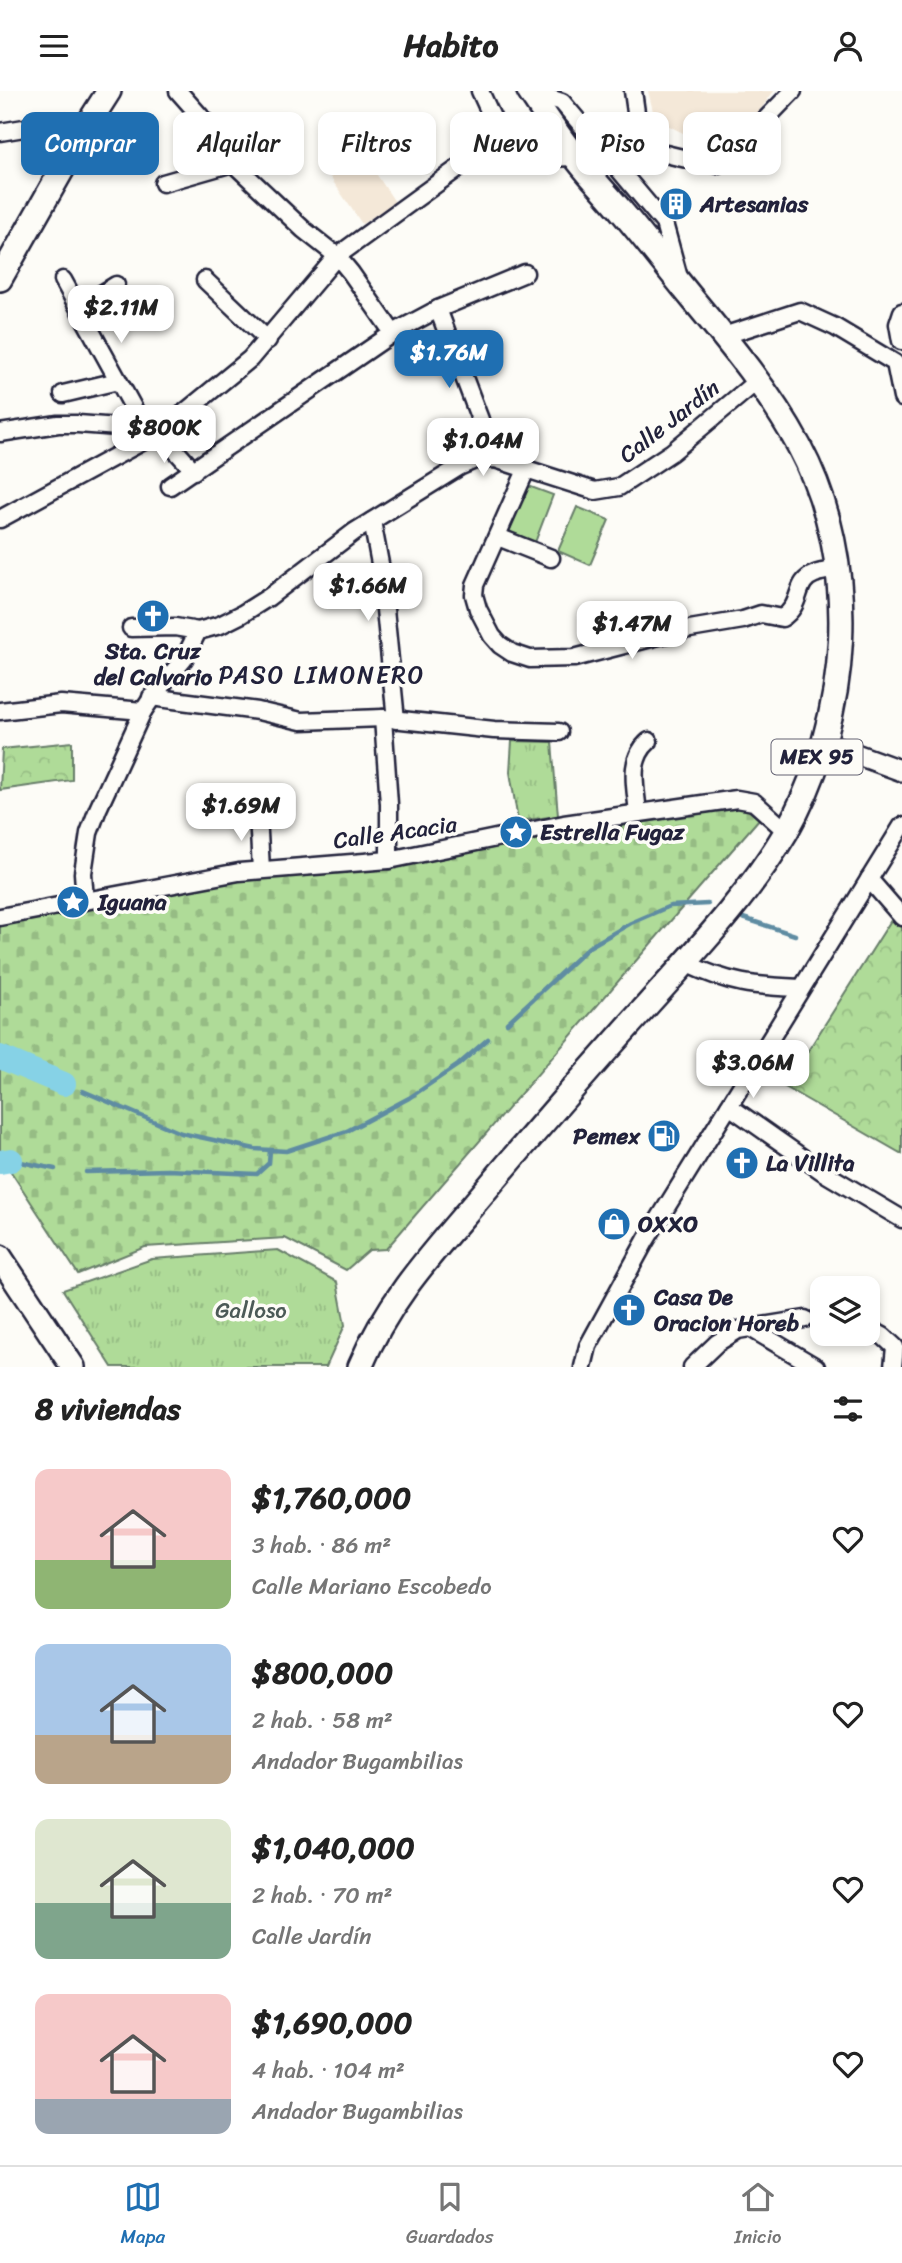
<!DOCTYPE html>
<html lang="es">
<head>
<meta charset="utf-8">
<style>
  :root { --surface:#fff; --page:#f2f2f2; --text:#222; --muted:#767676; --line:#e0e0e0; --accent:#1f6fb2 }
  body { margin:0; font-family:Sriracha,sans-serif; background:var(--page); color:var(--text); height:100vh; display:flex; flex-direction:column; font-size:26px; white-space:nowrap }
  * { box-sizing:border-box; margin:0 }
  p { font-size:23px; color:var(--muted) }
  .icon { flex:none; width:38px; height:38px; fill:none; stroke:currentColor; stroke-width:2; stroke-linecap:round; stroke-linejoin:round }
  .map { position:relative; height:1276px; overflow:hidden }
  .side { display:flex; flex-direction:column; background:var(--surface); flex:1 }
  .side>* { flex:none }
  .guide { position:absolute; left:21px; top:21px; width:861px; height:63px; display:flex; gap:14px }
  .tools { position:absolute; left:810px; top:1185px; display:grid; gap:14px }
  .tools a { display:grid; place-items:center; width:70px; height:70px; border-radius:14px; background:var(--surface); box-shadow:0 4px 10px #0003; font-size:35px }
  .price { position:absolute; translate:-50% -60px; padding:0 16px; border-radius:14px; background:#fff; color:#222; font-size:23px; line-height:46px; filter:drop-shadow(0 2px 4px #0008) }
  .price::after { content:''; position:absolute; left:50%; top:42px; width:21px; height:16px; margin-left:-10px; background:inherit; clip-path:polygon(0 0,100% 0,50% 100%) }
  .price.current { background:var(--accent); color:#fff }
  ul { padding:0; list-style:none }
  li { display:flex; align-items:center; gap:21px; height:175px; padding:0 35px }
  li span { display:grid; place-items:center; flex:none; width:196px; height:140px; border-radius:14px; color:#555 }
  li>.icon { margin-inline-start:auto }
  span .icon { width:84px; height:84px; fill:#fffc; stroke-width:1 }
  li b { font-size:30px }
  h2 { display:flex; justify-content:space-between; align-items:center; height:84px; padding:0 35px; font-size:30px }
  .pill { padding:0 24px; border-radius:14px; background:var(--surface); box-shadow:0 4px 10px #0003; font-size:24px; line-height:63px }
  .pill.current { background:var(--accent); color:#fff }
  header { display:flex; justify-content:space-between; align-items:center; height:91px; padding:0 35px; background:var(--surface); font-size:32px; font-weight:800 }
  .dock { display:flex; justify-content:space-around; align-items:center; height:98px; border-top:2px solid var(--line); background:var(--surface); font-size:19px; color:var(--muted) }
  .dock a { display:grid; justify-items:center; gap:4px }
  .dock .current { color:var(--accent) }
  .map>svg:first-child { display:block }
  .built { fill:#f4e8d8 }
  .grass { fill:url(#grass-tufts); stroke:#687e6a; stroke-width:2 }
  .forest { fill:url(#forest-crowns); stroke:#687e6a; stroke-width:2 }
  .cemetery { fill:url(#cemetery-stones); stroke:#687e6a; stroke-width:2 }
  .garden { fill:#afdb98; stroke:#687e6a; stroke-width:2 }
  .lines { fill:none; stroke-linecap:round; stroke-linejoin:round }
  .stream { stroke:#5e8ca2; stroke-width:4.5 }
  .river { stroke:#86d2e6; stroke-width:24 }
  .minor-casing { stroke:#22223b; stroke-width:21 }
  .major-casing { stroke:#22223b; stroke-width:24 }
  .highway-casing { stroke:#22223b; stroke-width:28 }
  .minor { stroke:#fdfcf7; stroke-width:16 }
  .major { stroke:#fdfcf7; stroke-width:19 }
  .highway { stroke:#fdfcf7; stroke-width:23 }
  .labels { text-anchor:middle; stroke-width:7; stroke-linejoin:round; paint-order:stroke }
  .shield { fill:#fdfcf7; stroke:#646373; stroke-width:2 }
  .shield-label { font-size:21px; font-weight:bold; fill:#22223b }
  .poi-label { font-size:23px; font-weight:bold; fill:#22223b; stroke:#fdfcf7; text-anchor:start }
  .street-label { font-size:23px; fill:#22223b; stroke:#fdfcf7 }
  .park-label { font-size:23px; fill:#4c5a57; stroke:#fdfcf7 }
  .neighbourhood-label { font-size:24px; letter-spacing:2px; fill:#22223b; stroke:#fdfcf7 }
</style>
</head>
<body>
<header><svg class="icon" aria-label="menu" viewBox="0 0 24 24"><path d="M4 6h16M4 12h16M4 18h16"/></svg>Habito<svg class="icon" aria-label="person" viewBox="0 0 24 24"><circle cx="12" cy="8" r="4"/><path d="M4 21q1-7 8-7t8 7"/></svg></header>
<div class="map">
<svg width="902" height="1276" viewBox="0 0 902 1276">
  <defs>
    <pattern id="grass-tufts" width="24" height="20" patternUnits="userSpaceOnUse" patternTransform="scale(1.75)"><rect width="24" height="20" fill="#afdb98"/><path d="M3 7l-1-3M5 7V3M7 7l1-3M15 17l-1-3M17 17v-4M19 17l1-3" fill="none" stroke="#96bc84"/></pattern>
    <pattern id="forest-crowns" width="20" height="18" patternUnits="userSpaceOnUse" patternTransform="scale(1.75)"><rect width="20" height="18" fill="#afdb98"/><path d="M2 6a3 3 0 1 1 6 0M12 15a3 3 0 1 1 6 0" fill="none" stroke="#96bc84"/></pattern>
    <pattern id="cemetery-stones" width="16" height="16" patternUnits="userSpaceOnUse" patternTransform="scale(1.75)"><rect width="16" height="16" fill="#afdb98"/><path d="M2 7V4a2 2 0 0 1 4 0v3zM10 15v-3a2 2 0 0 1 4 0v3z" fill="#96bc84"/></pattern>
  </defs>
  <rect width="100%" height="100%" fill="#fdfcf7"/>
  <filter id="ink" filterUnits="userSpaceOnUse"><feTurbulence type="fractalNoise" baseFrequency=".0143" numOctaves="2"/><feDisplacementMap in="SourceGraphic" scale="14" xChannelSelector="R" yChannelSelector="G"/><feConvolveMatrix kernelMatrix="1 2 1 2 8 2 1 2 1" color-interpolation-filters="sRGB"/></filter>
  <g filter="url(#ink)">
    <g class="built">
      <path d="M648,0H774L732,57L723,62L655,28Z"/>
      <path d="M363,63L395,111L362,133L330,86Z"/>
    </g>
    <g class="grass">
      <path d="M512,650L552,651L558,725L518,730L510,681Z"/>
      <path d="M278,1159L337,1191L345,1234L326,1276H112L63,1199L152,1168Z"/>
    </g>
    <g class="forest">
      <path d="M72,651V689L0,699L2,658Z"/>
      <path d="M902,812V1063L785,996Z"/>
    </g>
    <path class="cemetery" d="M743,715L759,728L386,1158L369,1159L346,1179L285,1147L145,1156L78,1183L0,1064V832L130,812L242,786L349,780Z"/>
    <g class="garden">
      <path d="M523,393L553,404L534,454L508,446Z"/>
      <path d="M577,416L609,429L590,474L558,460Z"/>
    </g>
    <g class="lines">
      <g class="stream">
        <path d="M743,827L795,844"/>
        <path d="M507,932L589,856L631,832L670,815L708,813"/>
        <path d="M83,1000L181,1042L255,1058L286,1060L347,1040L409,1007L458,974L488,948"/>
        <path d="M11,1069L55,1078"/>
        <path d="M86,1081L168,1079L257,1083L269,1072L270,1059"/>
      </g>
      <g class="river">
        <path d="M0,966L64,993"/>
        <path d="M0,1071L11,1069"/>
      </g>
      <defs>
        <g id="minor">
          <path d="M178,0L216,43L233,72L304,139L337,165L351,182L393,242"/>
          <path d="M480,0L501,46"/>
          <path d="M529,0L562,11L664,132L678,183"/>
          <path d="M633,0L641,57"/>
          <path d="M0,41L60,31L88,33"/>
          <path d="M501,46C532,65 538,68 575,66"/>
          <path d="M607,66L641,57L703,72L718,73L732,63L793,0"/>
          <path d="M163,92L233,72"/>
          <path d="M63,189L145,338L169,352L194,380"/>
          <path d="M205,189L268,249"/>
          <path d="M79,217L116,194"/>
          <path d="M438,218L495,368"/>
          <path d="M723,245L800,220L835,236L895,272L902,307"/>
          <path d="M901,250L898,233L902,221"/>
          <path d="M63,303L118,290"/>
          <path d="M0,342L58,333H78L145,338"/>
          <path d="M527,377L475,494L474,504L478,518L492,545L500,554L512,562L530,568L574,567L678,540L743,529L761,523L782,527C804,513 793,491 815,483C821,480 830,480 837,479"/>
          <path d="M170,395L393,242L438,218L525,182"/>
          <path d="M0,428L162,340L250,268L337,165L501,46"/>
          <path d="M372,430L381,478L396,629"/>
          <path d="M498,446L551,467"/>
          <path d="M131,537L175,536L198,540L220,534L242,523L269,506L354,441L459,376L475,369L495,368L595,400L619,396L672,361L757,290"/>
          <path d="M151,606L258,620L301,630L383,627L494,639L559,641"/>
          <path d="M0,620L61,613L143,620"/>
          <path d="M383,627L389,713V769"/>
          <path d="M638,722C636,697 627,669 649,650"/>
          <path d="M258,723L261,779"/>
          <path d="M869,788L902,826"/>
          <path d="M85,809L83,782L89,742L98,718L143,620L156,601L184,568L198,540"/>
          <path d="M0,826L239,781L389,769L564,733L737,708L754,711L786,740"/>
          <path d="M685,872C730,893 752,895 801,897"/>
          <path d="M729,1015L823,1081L902,1128"/>
          <path d="M868,1237L883,1245L895,1256L893,1276"/>
          <path d="M752,1238L816,1276"/>
          <path d="M583,1276L588,1255L646,1149L902,735"/>
          <path d="M692,1276L717,1252L738,1239L805,1228"/>
        </g>
        <path id="major" d="M823,651L902,680"/>
        <g id="highway">
          <path d="M0,188L88,33L109,0"/>
          <path d="M0,1166L73,1276"/>
          <path d="M360,1276C388,1209 433,1161 479,1107C532,1044 586,982 641,921C692,864 747,807 786,741C851,626 862,473 799,355C770,301 730,253 691,206C668,178 646,149 623,122C607,102 588,84 573,63C557,43 543,21 529,0"/>
        </g>
      </defs>
      <use href="#minor" class="minor-casing"/>
      <use href="#major" class="major-casing"/>
      <use href="#highway" class="highway-casing"/>
      <use href="#minor" class="minor"/>
      <use href="#major" class="major"/>
      <use href="#highway" class="highway"/>
    </g>
  </g>
  <defs>
    <symbol id="building-disc" viewBox="-11 -11 22 22"><circle r="9.5" fill="#1f6fb2" stroke="#fdfcf7"/><path d="M-4-6H4V6H1V3H-1V6H-4ZM-2.5-4.3h1.7v1.8h-1.7ZM.8-4.3h1.7v1.8H.8ZM-2.5-1h1.7V.8h-1.7ZM.8-1h1.7V.8H.8Z" fill="#fff"/></symbol>
    <symbol id="church-disc" viewBox="-11 -11 22 22"><circle r="9.5" fill="#1f6fb2" stroke="#fdfcf7"/><path d="M-1.2-6h2.4v3.5h3.3v2.4h-3.3V6h-2.4V-.1h-3.3v-2.4h3.3Z" fill="#fff"/></symbol>
    <symbol id="sight-disc" viewBox="-11 -11 22 22"><circle r="9.5" fill="#1f6fb2" stroke="#fdfcf7"/><path d="M0-6L1.8-2.2L6-1.7L2.9 1.2L3.7 5.4L0 3.3L-3.7 5.4L-2.9 1.2L-6-1.7L-1.8-2.2Z" fill="#fff"/></symbol>
    <symbol id="fuel-disc" viewBox="-11 -11 22 22"><circle r="9.5" fill="#1f6fb2" stroke="#fdfcf7"/><path d="M-5.5-6h7V0h2V4h1.3V-2.5L3-4.5l.8-.8L6-3V5H2.5V1h-1V6h-7ZM-4.2-4.7v3.2H.2V-4.7Z" fill="#fff"/></symbol>
    <symbol id="shop-disc" viewBox="-11 -11 22 22"><circle r="9.5" fill="#1f6fb2" stroke="#fdfcf7"/><path d="M-5-2.5h2.3a2.7 3.5 0 0 1 5.4 0H5L5.5 6h-11ZM-1.5-2.5h3a1.5 2.3 0 0 0-3 0Z" fill="#fff"/></symbol>
  </defs>
  <g fill-rule="evenodd">
    <use href="#building-disc" x="657" y="94" width="38" height="38"/>
    <use href="#church-disc" x="134" y="506" width="38" height="38"/>
    <use href="#sight-disc" x="497" y="722" width="38" height="38"/>
    <use href="#sight-disc" x="54" y="792" width="38" height="38"/>
    <use href="#fuel-disc" x="645" y="1026" width="38" height="38"/>
    <use href="#church-disc" x="723" y="1053" width="38" height="38"/>
    <use href="#shop-disc" x="595" y="1114" width="38" height="38"/>
    <use href="#church-disc" x="610" y="1200" width="38" height="38"/>
  </g>
  <g class="labels">
    <rect class="shield" x="771.5" y="648.5" width="91" height="35" rx="5"/>
    <g class="shield-label">
      <text x="817" y="673">MEX 95</text>
    </g>
    <g class="poi-label">
      <text x="700" y="121">Artesanias</text>
      <text x="153" y="568" text-anchor="middle">Sta. Cruz<tspan x="153" dy="26">del Calvario</tspan></text>
      <text x="540" y="749">Estrella Fugaz</text>
      <text x="98" y="819">Iguana</text>
      <text x="640" y="1053" text-anchor="end">Pemex</text>
      <text x="766" y="1080">La Villita</text>
      <text x="638" y="1141">OXXO</text>
      <text x="654" y="1214">Casa De<tspan x="654" dy="26">Oracion Horeb</tspan></text>
    </g>
    <g class="street-label">
      <text transform="translate(669 330) rotate(-38)" y="8">Calle Jardín</text>
      <text transform="translate(395 741) rotate(-8)" y="8">Calle Acacia</text>
    </g>
    <g class="park-label">
      <text x="251" y="1227">Galloso</text>
    </g>
    <g class="neighbourhood-label">
      <text x="322" y="592">PASO LIMONERO</text>
    </g>
  </g>
</svg>
<div class="tools">
<a><svg class="icon" aria-label="layers" viewBox="0 0 24 24"><path d="M12 4l9 5-9 5-9-5zM3 14l9 5 9-5"/></svg></a>
</div>
<b class="price" style="left:121px;top:254px">$2.11M</b>
<b class="price current" style="left:449px;top:299px">$1.76M</b>
<b class="price" style="left:164px;top:374px">$800K</b>
<b class="price" style="left:483px;top:387px">$1.04M</b>
<b class="price" style="left:368px;top:532px">$1.66M</b>
<b class="price" style="left:632px;top:570px">$1.47M</b>
<b class="price" style="left:241px;top:752px">$1.69M</b>
<b class="price" style="left:753px;top:1009px">$3.06M</b>
<div class="guide">
<a class="pill current">Comprar</a>
<a class="pill">Alquilar</a>
<a class="pill">Filtros</a>
<a class="pill">Nuevo</a>
<a class="pill">Piso</a>
<a class="pill">Casa</a>
</div>
</div>
<section class="side">
<h2>8 viviendas<svg class="icon" aria-label="filters" viewBox="0 0 24 24"><path d="M4 7h16M4 17h16"/><circle cx="9" cy="7" r="2"/><circle cx="15" cy="17" r="2"/></svg></h2>
<ul>
<li><span style="background:linear-gradient(#f6c9c9 65%,#8fb573 0)"><svg class="icon" aria-label="home" viewBox="0 0 24 24"><path d="M3 11l9-7 9 7M6 9v11h12V9"/></svg></span><div><b>$1,760,000</b><p>3 hab. · 86 m²</p><p>Calle Mariano Escobedo</p></div><svg class="icon" aria-label="heart" viewBox="0 0 24 24"><path d="M12 20l-8-8c-3-5 5-10 8-4 3-6 11-1 8 4z"/></svg></li>
<li><span style="background:linear-gradient(#a9c7e8 65%,#b9a48a 0)"><svg class="icon" aria-label="home" viewBox="0 0 24 24"><path d="M3 11l9-7 9 7M6 9v11h12V9"/></svg></span><div><b>$800,000</b><p>2 hab. · 58 m²</p><p>Andador Bugambilias</p></div><svg class="icon" aria-label="heart" viewBox="0 0 24 24"><path d="M12 20l-8-8c-3-5 5-10 8-4 3-6 11-1 8 4z"/></svg></li>
<li><span style="background:linear-gradient(#dfe7d0 60%,#7fa58c 0)"><svg class="icon" aria-label="home" viewBox="0 0 24 24"><path d="M3 11l9-7 9 7M6 9v11h12V9"/></svg></span><div><b>$1,040,000</b><p>2 hab. · 70 m²</p><p>Calle Jardín</p></div><svg class="icon" aria-label="heart" viewBox="0 0 24 24"><path d="M12 20l-8-8c-3-5 5-10 8-4 3-6 11-1 8 4z"/></svg></li>
<li><span style="background:linear-gradient(#f6c9c9 75%,#9aa5b1 0)"><svg class="icon" aria-label="home" viewBox="0 0 24 24"><path d="M3 11l9-7 9 7M6 9v11h12V9"/></svg></span><div><b>$1,690,000</b><p>4 hab. · 104 m²</p><p>Andador Bugambilias</p></div><svg class="icon" aria-label="heart" viewBox="0 0 24 24"><path d="M12 20l-8-8c-3-5 5-10 8-4 3-6 11-1 8 4z"/></svg></li>
</ul>
</section>
<nav class="dock">
<a class="current"><svg class="icon" aria-label="map" viewBox="0 0 24 24"><path d="M3 6l6-2 6 2 6-2v14l-6 2-6-2-6 2zM9 4v14M15 6v14"/></svg>Mapa</a>
<a><svg class="icon" aria-label="saved" viewBox="0 0 24 24"><path d="M7 4h10v16l-5-4-5 4z"/></svg>Guardados</a>
<a><svg class="icon" aria-label="home" viewBox="0 0 24 24"><path d="M3 11l9-7 9 7M6 9v11h12V9"/></svg>Inicio</a>
</nav>
</body>
</html>
